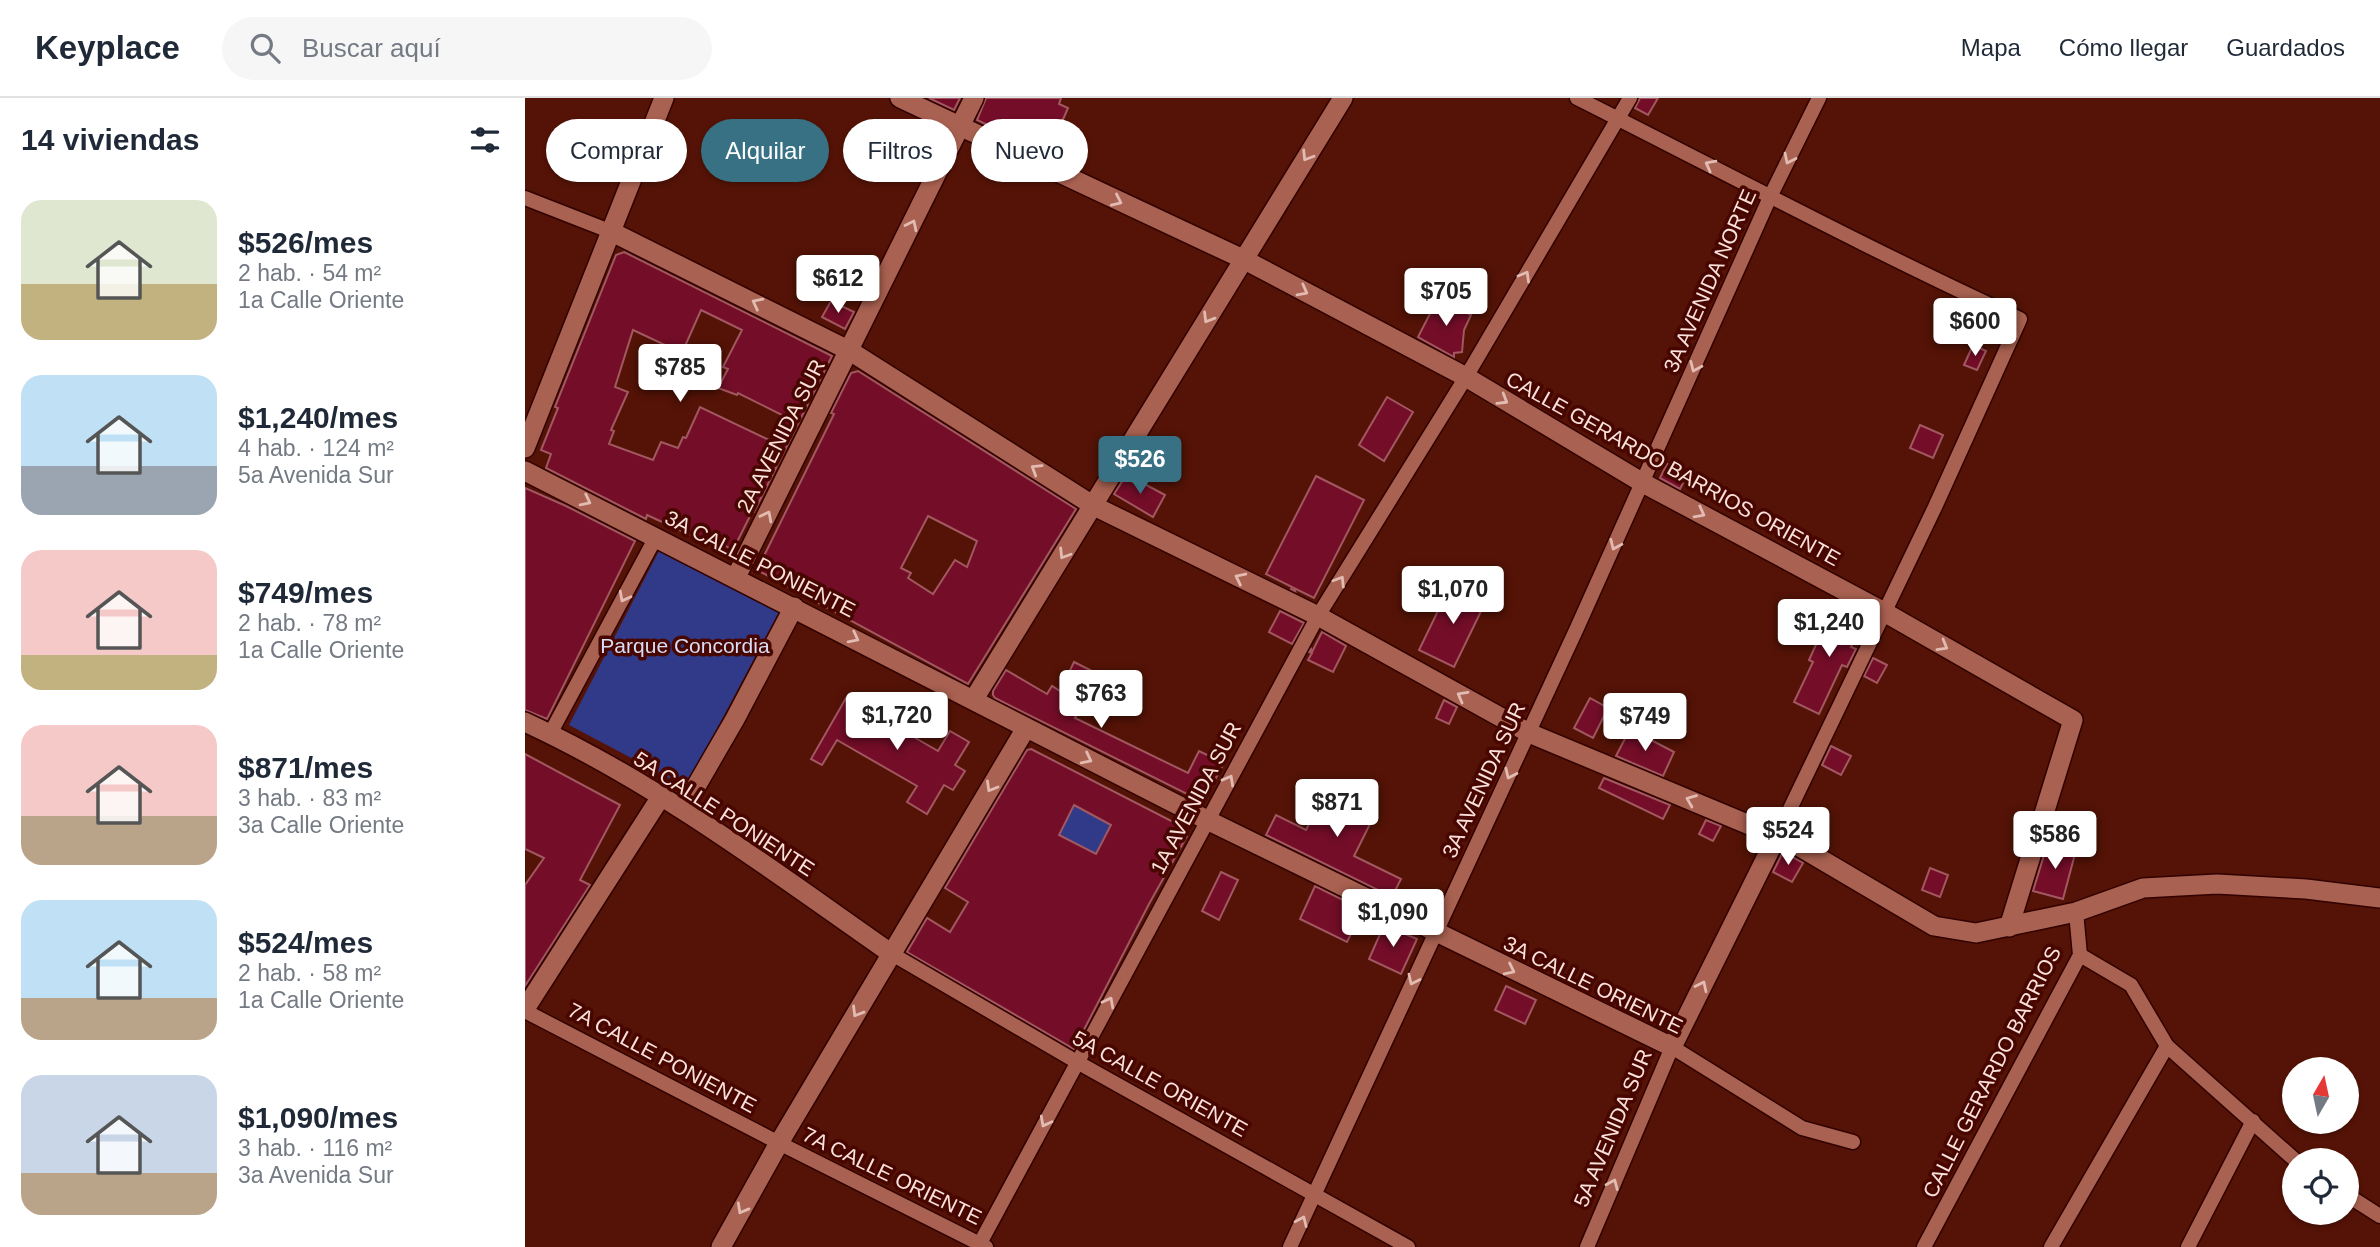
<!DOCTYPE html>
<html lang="es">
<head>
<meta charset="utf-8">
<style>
  :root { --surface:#fff; --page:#f6f6f7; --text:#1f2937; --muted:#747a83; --line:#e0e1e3; --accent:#387184 }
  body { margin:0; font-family:Helvetica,sans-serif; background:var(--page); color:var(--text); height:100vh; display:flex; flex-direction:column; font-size:26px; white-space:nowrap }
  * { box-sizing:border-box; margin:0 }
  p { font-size:23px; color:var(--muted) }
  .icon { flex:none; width:38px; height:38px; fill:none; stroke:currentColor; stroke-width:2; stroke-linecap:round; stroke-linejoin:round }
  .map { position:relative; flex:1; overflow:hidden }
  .panel { display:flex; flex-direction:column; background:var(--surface); width:525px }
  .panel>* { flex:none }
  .top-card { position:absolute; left:21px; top:21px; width:665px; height:63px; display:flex; gap:14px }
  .needle { width:46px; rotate:9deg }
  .buttons { position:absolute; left:1757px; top:959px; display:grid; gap:14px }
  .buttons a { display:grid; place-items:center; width:77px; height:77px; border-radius:50%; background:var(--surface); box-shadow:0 2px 5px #0004; font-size:35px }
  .price { position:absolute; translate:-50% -60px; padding:0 16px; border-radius:7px; background:#fff; color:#222; font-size:23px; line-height:46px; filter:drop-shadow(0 2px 4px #0008) }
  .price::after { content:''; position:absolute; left:50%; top:42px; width:21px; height:16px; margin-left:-10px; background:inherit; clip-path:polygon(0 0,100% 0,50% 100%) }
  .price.current { background:var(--accent); color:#fff }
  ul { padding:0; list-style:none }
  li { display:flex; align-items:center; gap:21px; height:175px; padding:0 21px }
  li span { display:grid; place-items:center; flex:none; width:196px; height:140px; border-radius:21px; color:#555 }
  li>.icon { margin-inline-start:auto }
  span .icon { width:84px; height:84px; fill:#fffc; stroke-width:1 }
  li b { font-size:30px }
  h2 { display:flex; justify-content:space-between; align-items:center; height:84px; padding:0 21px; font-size:30px }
  .pill { padding:0 24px; border-radius:32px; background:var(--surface); box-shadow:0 2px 5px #0004; font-size:24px; line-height:63px }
  .pill.current { background:var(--accent); color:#fff }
  header { display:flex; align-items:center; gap:42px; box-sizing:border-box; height:98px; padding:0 35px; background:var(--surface); border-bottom:2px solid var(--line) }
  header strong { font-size:33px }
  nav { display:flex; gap:38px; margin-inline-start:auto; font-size:24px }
  .search { width:490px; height:63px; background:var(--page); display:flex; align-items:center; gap:18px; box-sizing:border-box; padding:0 24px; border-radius:38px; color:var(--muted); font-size:26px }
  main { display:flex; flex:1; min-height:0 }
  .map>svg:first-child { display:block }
  .green { fill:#313a89 }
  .building { fill:#740d28; stroke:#a25860; stroke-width:2; fill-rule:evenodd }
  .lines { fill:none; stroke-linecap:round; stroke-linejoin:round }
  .street-casing { stroke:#310200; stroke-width:17 }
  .secondary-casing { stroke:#310200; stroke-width:22 }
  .street { stroke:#a96151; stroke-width:14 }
  .secondary { stroke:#a96151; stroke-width:19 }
  .oneway { stroke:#e2bbb2 }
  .labels { text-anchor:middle; stroke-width:7; stroke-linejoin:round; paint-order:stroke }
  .street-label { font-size:21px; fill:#fae1db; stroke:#480600 }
  .park-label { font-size:21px; fill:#d7ddf5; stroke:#480600 }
</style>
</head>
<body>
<header>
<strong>Keyplace</strong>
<div class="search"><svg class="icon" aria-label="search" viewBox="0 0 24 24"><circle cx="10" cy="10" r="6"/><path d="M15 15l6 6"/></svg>Buscar aquí</div>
<nav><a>Mapa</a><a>Cómo llegar</a><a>Guardados</a></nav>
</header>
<main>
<section class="panel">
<h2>14 viviendas<svg class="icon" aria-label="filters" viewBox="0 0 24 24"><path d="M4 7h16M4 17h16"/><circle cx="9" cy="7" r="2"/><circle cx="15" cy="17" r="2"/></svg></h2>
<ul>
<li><span style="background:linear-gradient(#dfe7d0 60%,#c2b280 0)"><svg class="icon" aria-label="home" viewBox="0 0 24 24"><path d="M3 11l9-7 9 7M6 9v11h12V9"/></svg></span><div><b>$526/mes</b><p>2 hab. · 54 m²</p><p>1a Calle Oriente</p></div></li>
<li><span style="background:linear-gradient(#bfe0f5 65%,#9aa5b1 0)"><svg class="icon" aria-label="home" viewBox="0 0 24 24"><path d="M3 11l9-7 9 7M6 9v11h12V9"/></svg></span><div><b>$1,240/mes</b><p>4 hab. · 124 m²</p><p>5a Avenida Sur</p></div></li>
<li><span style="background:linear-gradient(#f6c9c9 75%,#c2b280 0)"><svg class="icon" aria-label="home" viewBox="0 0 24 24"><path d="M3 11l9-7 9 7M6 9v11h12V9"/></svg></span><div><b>$749/mes</b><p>2 hab. · 78 m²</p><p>1a Calle Oriente</p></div></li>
<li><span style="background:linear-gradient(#f6c9c9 65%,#b9a48a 0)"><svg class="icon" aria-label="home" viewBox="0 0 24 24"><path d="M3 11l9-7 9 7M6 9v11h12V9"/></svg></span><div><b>$871/mes</b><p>3 hab. · 83 m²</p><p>3a Calle Oriente</p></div></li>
<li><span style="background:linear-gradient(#bfe0f5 70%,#b9a48a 0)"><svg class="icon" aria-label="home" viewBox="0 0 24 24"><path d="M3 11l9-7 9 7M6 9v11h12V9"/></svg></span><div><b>$524/mes</b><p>2 hab. · 58 m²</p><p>1a Calle Oriente</p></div></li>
<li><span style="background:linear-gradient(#c9d6e8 70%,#b9a48a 0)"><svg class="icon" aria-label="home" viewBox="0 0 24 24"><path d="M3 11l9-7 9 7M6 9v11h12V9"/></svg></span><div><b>$1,090/mes</b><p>3 hab. · 116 m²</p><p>3a Avenida Sur</p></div></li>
</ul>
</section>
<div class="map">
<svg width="1855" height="1149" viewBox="0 0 1855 1149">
  <rect width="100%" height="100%" fill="#541306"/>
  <g class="green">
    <path d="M136,449L256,510L161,689L44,627Z"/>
    <path d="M549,707L586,727L568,761L547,750L549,745L534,737Z"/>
  </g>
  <g class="building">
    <path d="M404,0H435L429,12Z"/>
    <path d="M461,0H536L534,6L543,10L523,56L452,22Z"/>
    <path d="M1115,0H1133L1123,17L1110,10Z"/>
    <path d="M99,154L307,258L229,414H227L208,452L199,447L196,451L122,417L121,421L21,370L26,356L16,352L33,310L30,309L91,157ZM176,212L217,232L198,269L203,271L193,290L212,297L213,295L259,318L246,343L175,309L161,340L158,339L153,350L136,344L128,362L84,346L89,333L86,332L103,294L90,289L108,232L157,255Z"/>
    <path d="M913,200L946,217L939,232L937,254L929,255V259L893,239Z"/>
    <path d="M306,203L329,214L320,231L297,219Z"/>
    <path d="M1448,247L1461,253L1452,272L1439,267Z"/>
    <path d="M333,273L551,411L443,586L232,472L309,316L306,315L326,275ZM403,418L452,443L442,469L430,462L408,496L383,480L386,475L376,470Z"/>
    <path d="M862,299L888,314L859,363L834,347Z"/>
    <path d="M1395,327L1418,337L1408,360L1385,350Z"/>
    <path d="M1142,366L1162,377L1155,391L1135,380Z"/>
    <path d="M791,378L839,402L789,500L769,490L770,493L766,491L767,489L741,476Z"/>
    <path d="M600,379L614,388L616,384L640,397L628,419L589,396Z"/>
    <path d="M0,390L41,408L110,443L22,621L0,612Z"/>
    <path d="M926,486L961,503L929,569L894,552Z"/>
    <path d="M1316,509L1340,521L1326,549L1331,551L1322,569L1317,567L1294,616L1269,604L1288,564L1284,562L1294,540L1302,524L1307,526Z"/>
    <path d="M755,513L779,525L767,546L744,534Z"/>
    <path d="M797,534L821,548L808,574L783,562L787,555L784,554L786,551L787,554Z"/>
    <path d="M1348,560L1362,567L1352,585L1339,578Z"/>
    <path d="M549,564L573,576L550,620L663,675L674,653L699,665L678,704L470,600L468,597V593L481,572L522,596L527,588L535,593Z"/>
    <path d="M321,600L413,653L425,633L444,644L430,667L440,673L428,692L419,687L402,716L382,704L392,688L312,642L297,667L286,661Z"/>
    <path d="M1065,600L1083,610L1068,640L1049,630Z"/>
    <path d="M919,602L932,609L924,626L911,620Z"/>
    <path d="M1105,631L1149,654L1138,678L1091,658Z"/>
    <path d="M1306,648L1326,658L1316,677L1297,667Z"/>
    <path d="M506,651L660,730L662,738L624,806L549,951L382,854L402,820L425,834L443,804L420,790L502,652ZM549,707L586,727L571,756L534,737Z"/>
    <path d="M0,656L95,707L55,782L65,787L0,888V787L19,760L0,751Z"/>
    <path d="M1079,680L1145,707L1138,721L1074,690Z"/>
    <path d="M803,689L852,712L829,758L876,781L867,799L741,737L751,717L781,732Z"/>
    <path d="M1181,722L1196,728L1188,743L1174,736Z"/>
    <path d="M1523,744L1551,752L1538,801L1508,793Z"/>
    <path d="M1260,755L1278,765L1267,784L1248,774L1257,756Z"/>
    <path d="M1405,770L1423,777L1415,799L1397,792Z"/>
    <path d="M696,774L713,782L694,822L677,813Z"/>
    <path d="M790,788L838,812L822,844L775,821Z"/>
    <path d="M859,827L892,841L876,876L844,861Z"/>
    <path d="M981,888L1011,902L1000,926L970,912Z"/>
  </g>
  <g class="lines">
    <defs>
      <g id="street">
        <path d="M1052,0C1199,74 1345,152 1495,221L1410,409L1252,738"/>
        <path d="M0,100L87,134"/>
        <path d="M25,636L131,439"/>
        <path d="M367,856L552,964L883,1149"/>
        <path d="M1555,857L1606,887L1642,948L1770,1062"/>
        <path d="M0,913L254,1045L461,1149"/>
        <path d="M1822,1097L1855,1118"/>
        <path d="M453,1149L793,518L941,279L1105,0"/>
        <path d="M765,1149L1052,530L1245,99L1294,0"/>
        <path d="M1062,1149L1147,949L1277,1030L1328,1044"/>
        <path d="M1399,1149L1555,857L1551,814"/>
        <path d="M1526,1149L1642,948"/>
        <path d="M1663,1149L1728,1023"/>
      </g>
      <g id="secondary">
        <path d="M375,0L718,161L941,279L1118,385L1359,514L1548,622L1484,829"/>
        <path d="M87,134L325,253L569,408L793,518L1004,635L1270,746L1409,828L1451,835L1551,814L1618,790L1692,786L1781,791L1855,800"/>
        <path d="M0,350L139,0"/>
        <path d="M0,373L682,722L1147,949L1252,738"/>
        <path d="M211,479L449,0"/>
        <path d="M449,601L818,0"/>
        <path d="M0,624C132,685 248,773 367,856"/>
        <path d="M158,711L210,621L269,509"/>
        <path d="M0,911L137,697"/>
        <path d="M196,1149L254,1045L501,630"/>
      </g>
    </defs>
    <use href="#street" class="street-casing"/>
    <use href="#secondary" class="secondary-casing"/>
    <use href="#street" class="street"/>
    <use href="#secondary" class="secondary"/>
  </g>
  <defs><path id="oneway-chevron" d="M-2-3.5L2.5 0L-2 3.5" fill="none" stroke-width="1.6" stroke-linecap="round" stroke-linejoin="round" transform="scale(1.75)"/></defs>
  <g class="oneway">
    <use href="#oneway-chevron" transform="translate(782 58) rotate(122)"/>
    <use href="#oneway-chevron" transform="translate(1264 61) rotate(116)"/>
    <use href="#oneway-chevron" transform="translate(1185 67) rotate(-152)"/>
    <use href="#oneway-chevron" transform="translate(592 103) rotate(25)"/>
    <use href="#oneway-chevron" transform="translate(387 127) rotate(-64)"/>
    <use href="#oneway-chevron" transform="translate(1000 178) rotate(-60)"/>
    <use href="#oneway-chevron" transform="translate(778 193) rotate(28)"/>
    <use href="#oneway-chevron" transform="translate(232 205) rotate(-153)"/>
    <use href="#oneway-chevron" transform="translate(683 220) rotate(121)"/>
    <use href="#oneway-chevron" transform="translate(1170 269) rotate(114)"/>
    <use href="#oneway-chevron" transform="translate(978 302) rotate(31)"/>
    <use href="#oneway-chevron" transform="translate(511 371) rotate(-148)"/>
    <use href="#oneway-chevron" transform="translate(61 403) rotate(27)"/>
    <use href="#oneway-chevron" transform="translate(1175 415) rotate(28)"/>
    <use href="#oneway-chevron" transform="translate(242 418) rotate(-63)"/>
    <use href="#oneway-chevron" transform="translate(1090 447) rotate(114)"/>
    <use href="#oneway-chevron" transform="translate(539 456) rotate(122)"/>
    <use href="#oneway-chevron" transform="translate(715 480) rotate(-154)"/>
    <use href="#oneway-chevron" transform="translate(815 483) rotate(-58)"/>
    <use href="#oneway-chevron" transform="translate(99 499) rotate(118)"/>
    <use href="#oneway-chevron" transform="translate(329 540) rotate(27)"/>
    <use href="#oneway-chevron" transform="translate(1418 548) rotate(30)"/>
    <use href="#oneway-chevron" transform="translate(937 598) rotate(-151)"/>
    <use href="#oneway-chevron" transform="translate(562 661) rotate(27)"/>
    <use href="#oneway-chevron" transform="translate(985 676) rotate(115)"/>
    <use href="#oneway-chevron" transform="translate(704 682) rotate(-61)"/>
    <use href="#oneway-chevron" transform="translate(466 689) rotate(120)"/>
    <use href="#oneway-chevron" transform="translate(1166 702) rotate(-158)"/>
    <use href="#oneway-chevron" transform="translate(985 872) rotate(26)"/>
    <use href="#oneway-chevron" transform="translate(888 882) rotate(115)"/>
    <use href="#oneway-chevron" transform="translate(1177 888) rotate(-64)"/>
    <use href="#oneway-chevron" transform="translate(584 904) rotate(-62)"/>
    <use href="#oneway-chevron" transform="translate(332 914) rotate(121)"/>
    <use href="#oneway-chevron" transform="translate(520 1024) rotate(118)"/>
    <use href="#oneway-chevron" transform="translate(1088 1086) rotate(-67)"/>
    <use href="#oneway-chevron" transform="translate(217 1111) rotate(119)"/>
    <use href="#oneway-chevron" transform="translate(777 1123) rotate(-66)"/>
  </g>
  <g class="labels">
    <g class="street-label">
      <text transform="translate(1185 183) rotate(-66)" y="7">3A AVENIDA NORTE</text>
      <text transform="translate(256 338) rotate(-63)" y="7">2A AVENIDA SUR</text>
      <text transform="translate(1148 371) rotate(29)" y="7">CALLE GERARDO BARRIOS ORIENTE</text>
      <text transform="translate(235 466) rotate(27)" y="7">3A CALLE PONIENTE</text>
      <text transform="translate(959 682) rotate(-65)" y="7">3A AVENIDA SUR</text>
      <text transform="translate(671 700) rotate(-62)" y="7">1A AVENIDA SUR</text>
      <text transform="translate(199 716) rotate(33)" y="7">5A CALLE PONIENTE</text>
      <text transform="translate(1068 887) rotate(26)" y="7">3A CALLE ORIENTE</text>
      <text transform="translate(137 960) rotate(28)" y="7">7A CALLE PONIENTE</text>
      <text transform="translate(1467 974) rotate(-63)" y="7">CALLE GERARDO BARRIOS</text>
      <text transform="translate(635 986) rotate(29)" y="7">5A CALLE ORIENTE</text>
      <text transform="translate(1088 1030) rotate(-67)" y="7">5A AVENIDA SUR</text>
      <text transform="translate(367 1078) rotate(26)" y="7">7A CALLE ORIENTE</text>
    </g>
    <g class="park-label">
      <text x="160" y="555">Parque Concordia</text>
    </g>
  </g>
</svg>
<div class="buttons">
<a><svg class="needle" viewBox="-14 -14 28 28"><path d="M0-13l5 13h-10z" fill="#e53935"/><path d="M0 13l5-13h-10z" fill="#747a83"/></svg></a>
<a><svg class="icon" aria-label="locate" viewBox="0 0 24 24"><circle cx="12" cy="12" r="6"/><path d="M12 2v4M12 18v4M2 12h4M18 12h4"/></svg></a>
</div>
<b class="price" style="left:313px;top:217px">$612</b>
<b class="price" style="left:921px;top:230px">$705</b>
<b class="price" style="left:1450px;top:260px">$600</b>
<b class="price" style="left:155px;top:306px">$785</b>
<b class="price current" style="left:615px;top:398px">$526</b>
<b class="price" style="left:928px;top:528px">$1,070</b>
<b class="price" style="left:1304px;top:561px">$1,240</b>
<b class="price" style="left:576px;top:632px">$763</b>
<b class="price" style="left:372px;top:654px">$1,720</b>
<b class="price" style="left:1120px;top:655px">$749</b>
<b class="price" style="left:812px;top:741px">$871</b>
<b class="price" style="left:1263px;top:769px">$524</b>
<b class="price" style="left:1530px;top:773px">$586</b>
<b class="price" style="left:868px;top:851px">$1,090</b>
<div class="top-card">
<a class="pill">Comprar</a>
<a class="pill current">Alquilar</a>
<a class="pill">Filtros</a>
<a class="pill">Nuevo</a>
</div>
</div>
</main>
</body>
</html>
